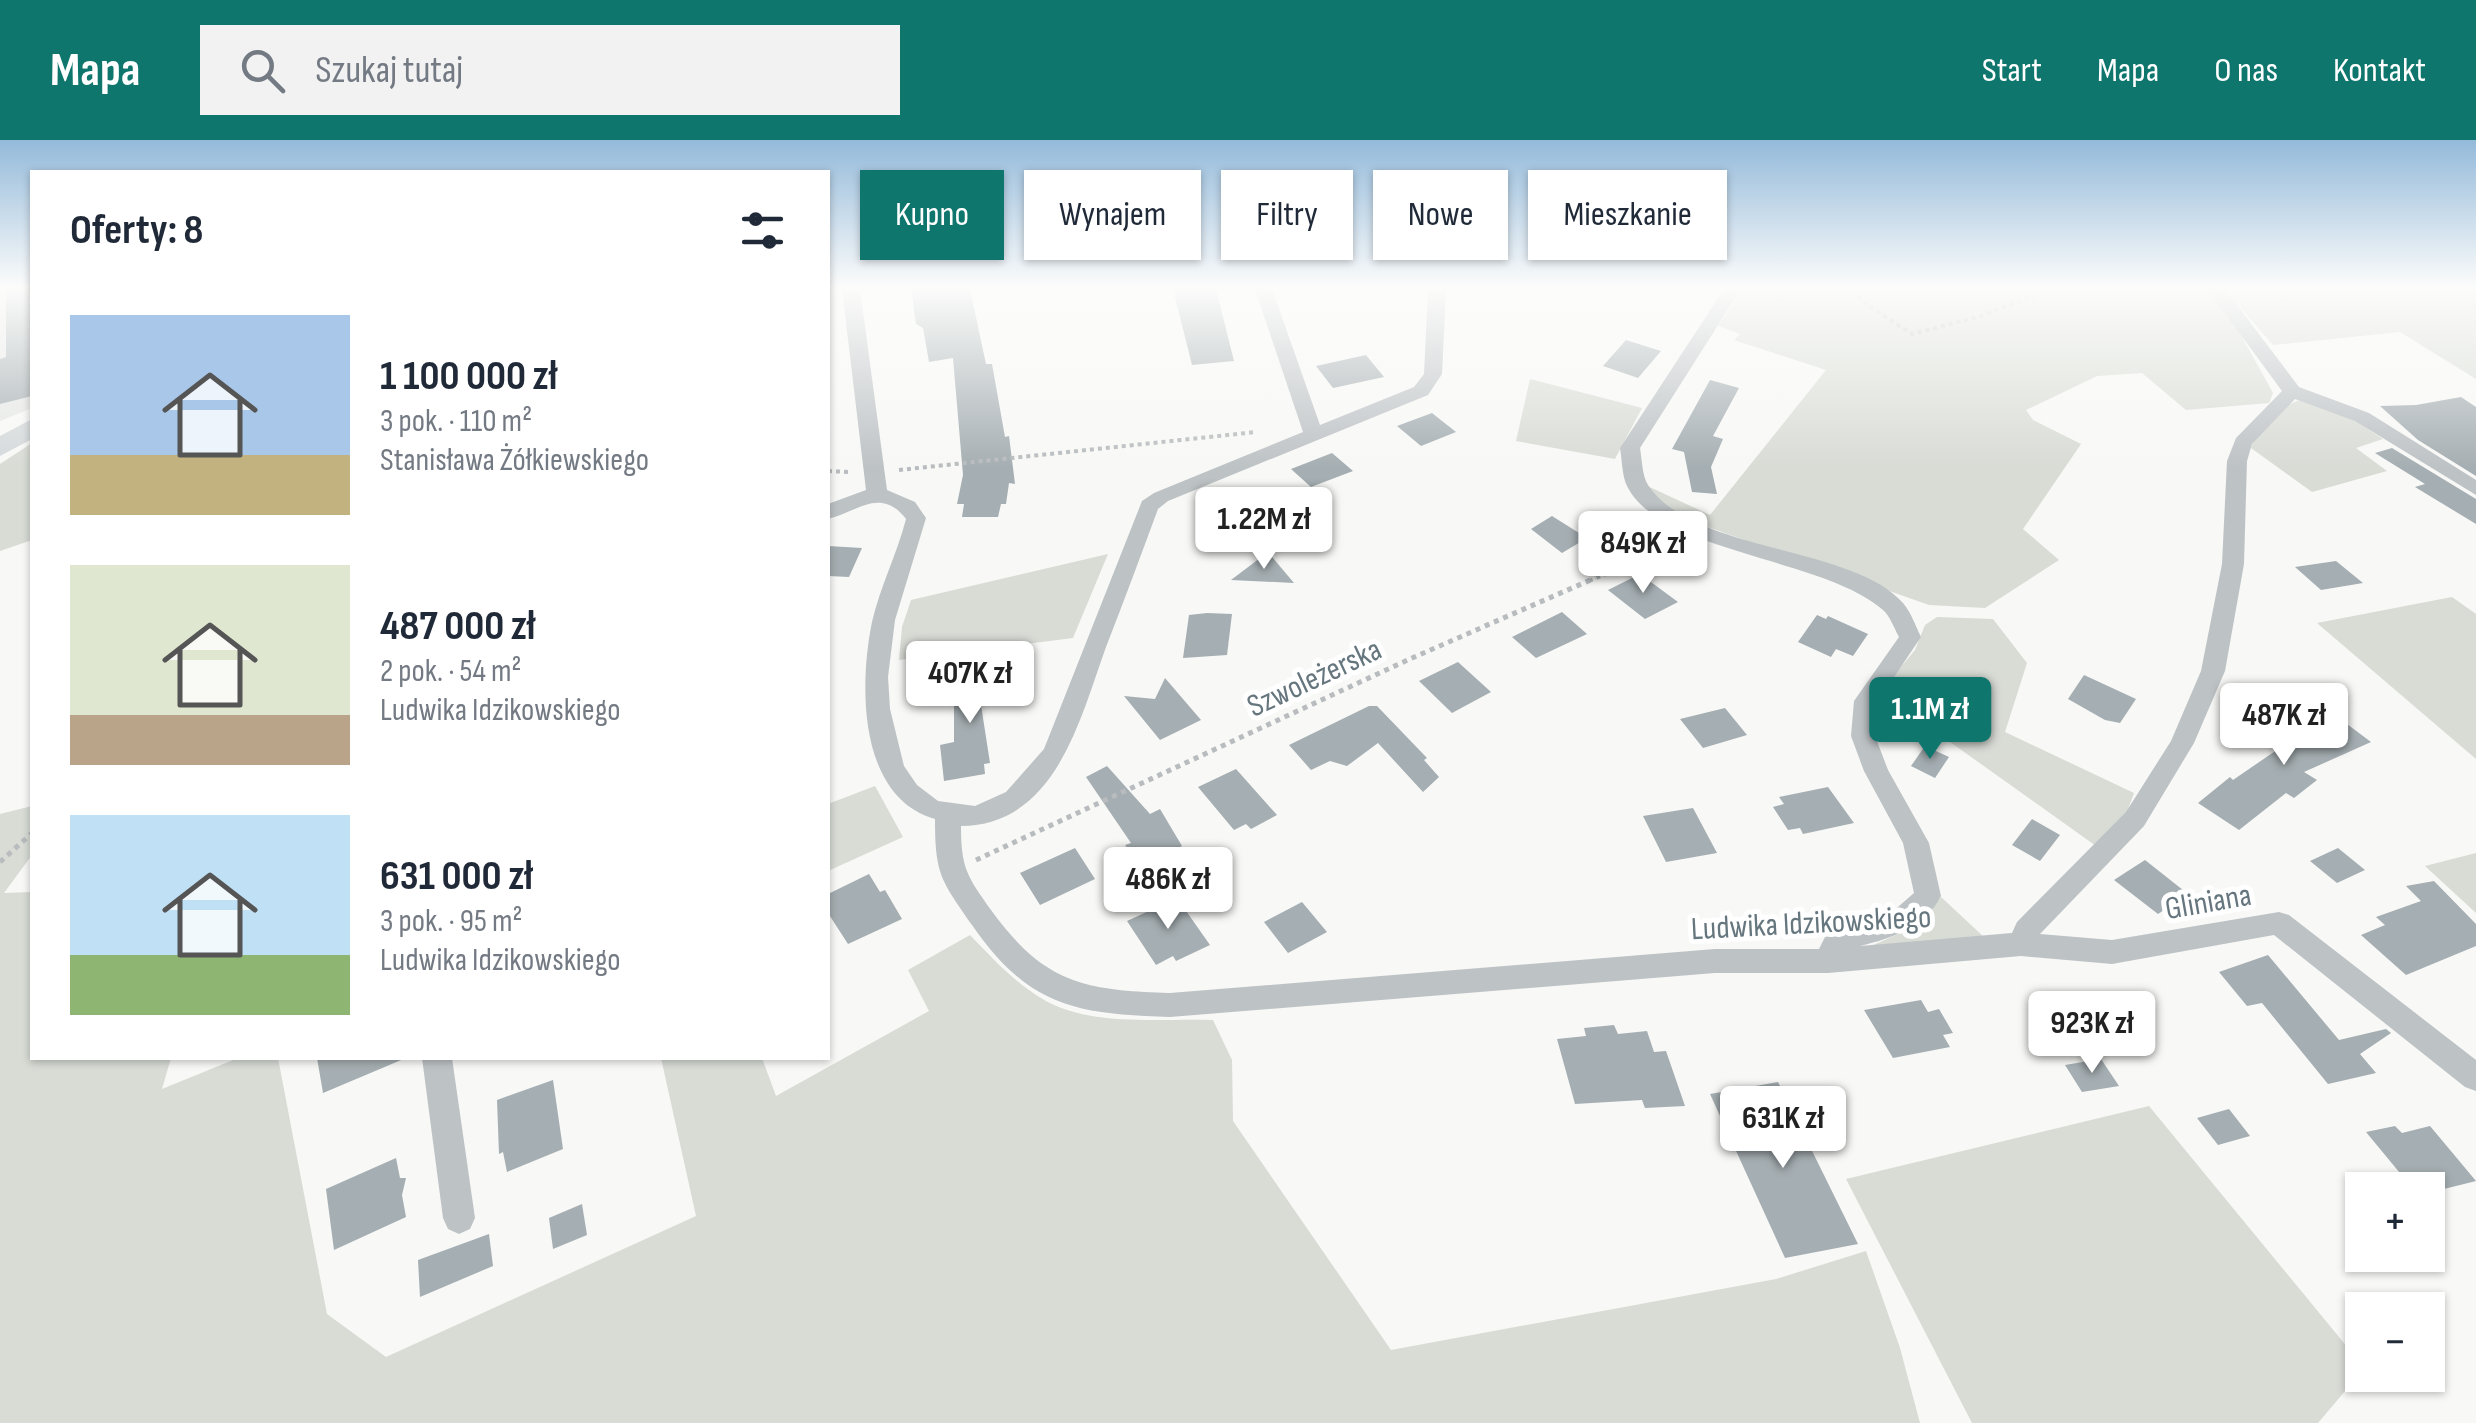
<!DOCTYPE html>
<html lang="pl">
<head>
<meta charset="utf-8">
<style>
  :root { --surface:#fff; --page:#f2f2f3; --text:#1f2937; --muted:#747a83; --accent:#0f766e }
  body { margin:0; font-family:"Sofia Sans Condensed",sans-serif; background:var(--page); color:var(--text); height:100vh; display:flex; flex-direction:column; font-size:38px; white-space:nowrap }
  * { box-sizing:border-box; margin:0 }
  p { font-size:32px; color:var(--muted) }
  .icon { flex:none; width:55px; height:55px; fill:none; stroke:currentColor; stroke-width:2; stroke-linecap:round; stroke-linejoin:round }
  .map { position:relative; flex:1; overflow:hidden }
  .panel { position:absolute; left:30px; top:30px; width:800px; height:890px; display:flex; flex-direction:column; background:var(--surface); border-radius:0px; box-shadow:0 2px 8px #0004 }
  .panel>* { flex:none }
  .top-card { position:absolute; left:860px; top:30px; width:950px; height:90px; display:flex; gap:20px }
  .fabs { position:absolute; left:2345px; top:1032px; display:grid; gap:20px }
  .fabs a { display:grid; place-items:center; width:100px; height:100px; border-radius:0px; background:var(--surface); box-shadow:0 2px 8px #0004; font-size:50px }
  .price { position:absolute; translate:-50% -85px; padding:0 22px; border-radius:10px; background:#fff; color:#222; font-size:32px; line-height:65px; filter:drop-shadow(0 2px 5px #0008) }
  .price::after { content:''; position:absolute; left:50%; top:60px; width:30px; height:22px; margin-left:-15px; background:inherit; clip-path:polygon(0 0,100% 0,50% 100%) }
  .price.on { background:var(--accent); color:#fff }
  ul { padding:0; list-style:none }
  li { display:flex; align-items:center; gap:30px; height:250px; padding:0 40px }
  li span { display:grid; place-items:center; flex:none; width:280px; height:200px; border-radius:0px; color:#555 }
  li>.icon { margin-inline-start:auto }
  span .icon { width:120px; height:120px; fill:#fffc; stroke-width:1 }
  li b { font-size:42px }
  h2 { display:flex; justify-content:space-between; align-items:center; height:120px; padding:0 40px; font-size:42px }
  .pill { padding:0 35px; border-radius:0px; background:var(--surface); box-shadow:0 2px 8px #0004; font-size:35px; line-height:90px }
  .pill.on { background:var(--accent); color:#fff }
  header { display:flex; align-items:center; gap:60px; box-sizing:border-box; height:140px; padding:0 50px; background:var(--accent); color:#fff }
  header strong { font-size:48px }
  nav { display:flex; gap:55px; margin-inline-start:auto; font-size:35px }
  .search { width:700px; height:90px; background:var(--page); display:flex; align-items:center; gap:25px; box-sizing:border-box; padding:0 35px; border-radius:0px; color:var(--muted); font-size:38px }
  .map>svg:first-child { display:block }
  .built { fill:#e6e8e6 }
  .green { fill:#d8dcd5 }
  .building { fill:#a5aeb2 }
  .lines { fill:none; stroke-linecap:round; stroke-linejoin:round }
  .path-far1 { stroke:#b8bcbe; stroke-width:4; stroke-dasharray:4 4; stroke-linecap:butt }
  .path { stroke:#b8bcbe; stroke-width:5; stroke-dasharray:5 5; stroke-linecap:butt }
  .street { fill:#bdc2c5; fill-rule:evenodd }
  .secondary { fill:#d4d9db; fill-rule:evenodd }
  .labels { text-anchor:middle; stroke-width:10; stroke-linejoin:round; paint-order:stroke }
  .street-label { font-size:32px; fill:#66767e; stroke:#fff }
</style>
</head>
<body>
<header>
<strong>Mapa</strong>
<div class="search"><svg class="icon" aria-label="search" viewBox="0 0 24 24"><circle cx="10" cy="10" r="6"/><path d="M15 15l6 6"/></svg>Szukaj tutaj</div>
<nav><a>Start</a><a>Mapa</a><a>O nas</a><a>Kontakt</a></nav>
</header>
<div class="map">
<svg width="2476" height="1283" viewBox="0 0 2476 1283">
  <rect width="100%" height="100%" fill="#f8f8f6"/>
  <path class="built" d="M0,149H32V268L0,281Z"/>
  <g class="green">
    <path d="M1743,149H2208L2235,184L2273,253L2269,263L2186,270L2142,233L2097,236L2026,270L2033,280L2081,304L2023,389L2059,420L1985,468L1929,465L1685,379L1663,367L1641,343L1710,375L1826,230L1734,200L1740,194L1718,186Z"/>
    <path d="M2224,149H2476V239L2400,192L2273,205Z"/>
    <path d="M1530,239L1642,268L1615,319L1516,301Z"/>
    <path d="M2305,259L2338,269L2383,299L2356,308L2387,331L2312,352L2251,308C2257,289 2285,261 2305,259Z"/>
    <path d="M32,303V400L0,411V324Z"/>
    <path d="M1108,414L1073,498L899,520L902,487L911,460Z"/>
    <path d="M2452,457L2476,474V619L2317,483Z"/>
    <path d="M1937,477L1993,479L2027,523L2005,592L2134,653L2127,672L2096,706L1880,552L1915,510L1925,485Z"/>
    <path d="M875,646L903,697L828,731V664Z"/>
    <path d="M32,666V715L4,753L32,752V918H171L162,949L238,918H278L327,1174L386,1217L696,1076L661,918H762L776,956L929,871L908,830L970,795C994,820 1016,844 1046,861C1093,887 1161,878 1213,880L1232,920L1233,981L1391,1210L1776,1139L1866,1111L1900,1208L1920,1283H0V674Z"/>
    <path d="M2476,713V773L2425,726Z"/>
    <path d="M1941,757L1985,798L1862,810L1921,784Z"/>
    <path d="M2149,966L2362,1225V1231L2318,1283H1972L1846,1039Z"/>
  </g>
  <g class="building">
    <path d="M6,149H32V256L0,264V219L6,217Z"/>
    <path d="M911,149H970L986,224H992L1005,297L1009,296L1015,344L1009,343L1006,364H1001L998,377H962L964,364H957L963,335L953,218L929,222L923,188L916,184Z"/>
    <path d="M1173,149H1216L1234,221L1192,225Z"/>
    <path d="M1626,200L1661,211L1638,238L1603,226Z"/>
    <path d="M1366,215L1384,237L1333,248L1316,226Z"/>
    <path d="M1710,240L1739,248L1713,296L1723,299L1711,327L1717,354L1692,352L1684,312L1672,309Z"/>
    <path d="M2461,257L2476,267V336L2418,300L2380,266L2416,265Z"/>
    <path d="M1432,273L1456,292L1421,306L1397,286Z"/>
    <path d="M2392,308L2476,359V384L2415,347L2425,344L2375,313Z"/>
    <path d="M1332,313L1353,331L1311,347L1291,329Z"/>
    <path d="M1552,376L1587,398L1562,413L1531,389Z"/>
    <path d="M828,406L862,408L849,437L828,436Z"/>
    <path d="M1268,412L1294,443L1231,440Z"/>
    <path d="M2336,421L2363,443L2321,450L2295,427Z"/>
    <path d="M1640,434L1678,462L1645,479L1608,450Z"/>
    <path d="M1562,472L1587,494L1536,518L1512,497Z"/>
    <path d="M1207,473L1232,474L1227,515L1183,518L1189,475Z"/>
    <path d="M1817,475L1826,479L1828,476L1868,494L1853,516L1836,509L1831,517L1798,502Z"/>
    <path d="M1458,522L1491,552L1452,573L1419,541Z"/>
    <path d="M999,531L1000,563L981,565L990,623L984,624L985,634L944,641L940,605L954,602V541L961,534Z"/>
    <path d="M2084,535L2136,559L2120,583L2105,580L2068,559Z"/>
    <path d="M1165,538L1201,580L1160,600L1124,556L1155,559Z"/>
    <path d="M1369,566H1377L1427,618L1424,620L1439,637L1423,652L1378,603L1347,626L1330,621L1311,630L1289,605Z"/>
    <path d="M2323,566L2371,602L2304,632L2317,640L2294,658L2286,653L2239,690L2198,663L2230,637L2233,640L2300,594L2285,582Z"/>
    <path d="M1725,568L1747,595L1703,608L1680,579Z"/>
    <path d="M1925,606L1949,617L1935,638L1911,626Z"/>
    <path d="M1107,626L1150,674L1160,669L1182,706L1140,726L1125,705L1131,703L1086,637Z"/>
    <path d="M1236,629L1277,675L1251,689L1246,684L1234,690L1198,647Z"/>
    <path d="M1828,647L1854,683L1803,694L1800,688L1788,690L1773,667L1784,664L1779,657Z"/>
    <path d="M1693,668L1717,713L1666,722L1643,676Z"/>
    <path d="M2032,679L2060,695L2040,721L2012,705Z"/>
    <path d="M1075,708L1095,739L1040,765L1020,733Z"/>
    <path d="M2338,708L2365,730L2337,743L2310,721Z"/>
    <path d="M2145,720L2188,754L2158,774L2114,740Z"/>
    <path d="M869,734L880,752L885,750L902,779L848,804L828,773V754Z"/>
    <path d="M2434,741L2476,784V806L2406,835L2361,795L2385,785L2376,777L2421,761L2406,746Z"/>
    <path d="M1177,758L1210,805L1176,821L1173,816L1156,825L1127,781Z"/>
    <path d="M1302,762L1327,792L1288,813L1264,782Z"/>
    <path d="M2268,815L2339,900L2386,889L2391,893L2360,914L2376,933L2328,944L2262,863L2247,866L2219,832Z"/>
    <path d="M1921,860L1928,872L1939,869L1953,893L1943,895L1950,907L1893,918L1864,870Z"/>
    <path d="M1614,885L1618,894L1647,891L1654,912L1666,911L1685,966L1645,968L1642,960L1575,964L1557,899L1586,896L1584,888Z"/>
    <path d="M317,918H406L323,953Z"/>
    <path d="M2101,919L2119,946L2082,952L2065,925Z"/>
    <path d="M553,940L563,1009L507,1032L503,1012L499,1014L497,960Z"/>
    <path d="M1778,942L1858,1104L1785,1118L1710,954Z"/>
    <path d="M2229,969L2250,996L2218,1005L2197,978Z"/>
    <path d="M2395,986L2402,993L2430,986L2476,1041L2440,1050H2414L2366,992Z"/>
    <path d="M396,1018L400,1038H406L402,1055L406,1077L334,1110L326,1049Z"/>
    <path d="M582,1064L587,1095L553,1109L549,1078Z"/>
    <path d="M489,1094L493,1126L420,1157L418,1120Z"/>
  </g>
  <g class="lines">
    <g class="path-far1">
      <path d="M1855,149L1861,161L1912,194L1981,176L2051,149"/>
      <path d="M899,330L1256,292"/>
      <path d="M828,331L848,332"/>
      <path d="M1589,441L1677,405"/>
    </g>
    <g class="path">
      <path d="M976,720L1412,518L1595,438"/>
      <path d="M0,722L32,693"/>
    </g>
    <g class="street">
      <path d="M842,149H860L887,350L915,362L926,378L895,480L888,537L890,569L904,626L917,645L938,661L975,666L1006,652L1044,609L1142,361L1154,353L1303,292L1255,149H1272L1320,285L1414,247L1424,234L1428,149H1446L1442,234L1428,255L1168,361L1158,369C1141,415 1124,461 1106,507C1080,579 1056,685 961,686C961,728 967,736 991,770C1044,843 1083,850 1170,853L1715,809H1819L1827,793L1890,774L1914,753L1903,703L1864,631L1851,596L1854,561L1899,497C1894,488 1890,476 1883,470C1825,418 1660,413 1627,346C1622,336 1622,319 1620,308L1724,149H1741L1640,308C1642,319 1642,336 1648,345C1693,413 1852,405 1903,463C1911,472 1916,487 1921,497L1878,561L1875,596L1888,630L1929,703L1941,756C1925,788 1892,798 1860,806L2012,793L2017,782L2126,672L2171,601L2201,531L2222,424L2227,321L2236,298L2282,251L2207,149H2225L2299,247L2369,273L2476,340V355L2355,281L2295,259L2252,304L2247,321L2244,424L2225,531L2194,603L2144,686L2040,794L2112,800L2279,772L2289,775L2476,920V951L2465,947L2274,795L2112,824L2021,816L1828,833H1715L1170,877C1075,874 1029,867 972,785C941,740 935,735 935,679C858,657 859,545 872,482C880,447 897,414 906,379C881,346 857,372 828,379V364L866,350Z"/>
      <path d="M422,918H452L475,1078L470,1089L459,1094L448,1089L443,1078Z"/>
    </g>
    <path class="secondary" d="M32,279V299L0,316V296Z"/>
  </g>
  <linearGradient id="sky" x2="0" y2="1"><stop stop-color="#94bada"/><stop offset="0.45" stop-color="#fcfcfb"/><stop offset="1" stop-color="#fcfcfb" stop-opacity="0"/></linearGradient>
  <rect width="2476" height="328" fill="url(#sky)"/>
  <g class="labels">
    <g class="street-label">
      <text transform="translate(1314 537) rotate(-25)" y="11">Szwoleżerska</text>
      <text transform="translate(2208 761) rotate(-10)" y="11">Gliniana</text>
      <text transform="translate(1811 782) rotate(-3)" y="11">Ludwika Idzikowskiego</text>
    </g>
  </g>
</svg>
<div class="fabs">
<a>+</a>
<a>−</a>
</div>
<b class="price" style="left:1264px;top:432px">1.22M zł</b>
<b class="price" style="left:1643px;top:456px">849K zł</b>
<b class="price" style="left:970px;top:586px">407K zł</b>
<b class="price on" style="left:1930px;top:622px">1.1M zł</b>
<b class="price" style="left:2284px;top:628px">487K zł</b>
<b class="price" style="left:1168px;top:792px">486K zł</b>
<b class="price" style="left:2092px;top:936px">923K zł</b>
<b class="price" style="left:1783px;top:1031px">631K zł</b>
<div class="top-card">
<a class="pill on">Kupno</a>
<a class="pill">Wynajem</a>
<a class="pill">Filtry</a>
<a class="pill">Nowe</a>
<a class="pill">Mieszkanie</a>
</div>
<section class="panel">
<h2>Oferty: 8<svg class="icon" aria-label="filters" viewBox="0 0 24 24"><path d="M4 7h16M4 17h16"/><circle cx="9" cy="7" r="2"/><circle cx="15" cy="17" r="2"/></svg></h2>
<ul>
<li><span style="background:linear-gradient(#a9c7e8 70%,#c2b280 0)"><svg class="icon" aria-label="home" viewBox="0 0 24 24"><path d="M3 11l9-7 9 7M6 9v11h12V9"/></svg></span><div><b>1 100 000 zł</b><p>3 pok. · 110 m²</p><p>Stanisława Żółkiewskiego</p></div></li>
<li><span style="background:linear-gradient(#dfe7d0 75%,#b9a48a 0)"><svg class="icon" aria-label="home" viewBox="0 0 24 24"><path d="M3 11l9-7 9 7M6 9v11h12V9"/></svg></span><div><b>487 000 zł</b><p>2 pok. · 54 m²</p><p>Ludwika Idzikowskiego</p></div></li>
<li><span style="background:linear-gradient(#bfe0f5 70%,#8fb573 0)"><svg class="icon" aria-label="home" viewBox="0 0 24 24"><path d="M3 11l9-7 9 7M6 9v11h12V9"/></svg></span><div><b>631 000 zł</b><p>3 pok. · 95 m²</p><p>Ludwika Idzikowskiego</p></div></li>
</ul>
</section>
</div>
</body>
</html>
